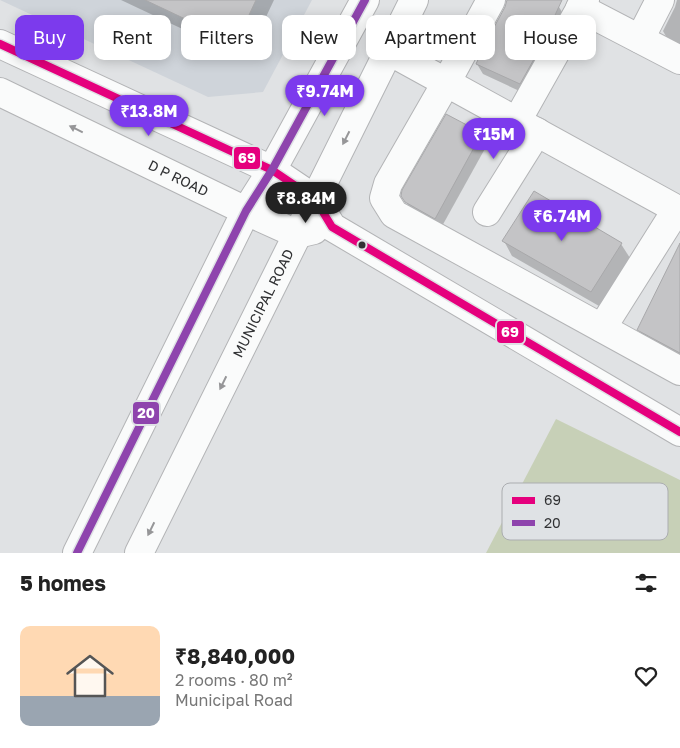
<!DOCTYPE html>
<html lang="en">
<head>
<meta charset="utf-8">
<style>
  :root { --surface:#fff; --page:#f6f6f6; --text:#222; --muted:#767676; --accent:#7c3aed }
  body { margin:0; font-family:"Golos Text",sans-serif; background:var(--page); color:var(--text); height:100vh; display:flex; flex-direction:column; font-size:19px; white-space:nowrap }
  * { box-sizing:border-box; margin:0 }
  p { font-size:16px; color:var(--muted) }
  .icon { flex:none; width:28px; height:28px; fill:none; stroke:currentColor; stroke-width:2; stroke-linecap:round; stroke-linejoin:round }
  .map { position:relative; height:553px; overflow:hidden }
  .sheet { display:flex; flex-direction:column; background:var(--surface); flex:1 }
  .sheet>* { flex:none }
  .top-card { position:absolute; left:15px; top:15px; width:650px; height:45px; display:flex; gap:10px }
  .price { position:absolute; translate:-50% -42px; padding:0 11px; border-radius:18px; background:var(--accent); color:#fff; font-size:16px; line-height:32px; filter:drop-shadow(0 1px 2px #0008) }
  .price::after { content:''; position:absolute; left:50%; top:30px; width:15px; height:11px; margin-left:-8px; background:inherit; clip-path:polygon(0 0,100% 0,50% 100%) }
  .price.on { background:#222; color:#fff }
  ul { padding:0; list-style:none }
  li { display:flex; align-items:center; gap:15px; height:125px; padding:0 20px }
  li span { display:grid; place-items:center; flex:none; width:140px; height:100px; border-radius:10px; color:#555 }
  li>.icon { margin-inline-start:auto }
  span .icon { width:60px; height:60px; fill:#fffc; stroke-width:1 }
  li b { font-size:21px }
  h2 { display:flex; justify-content:space-between; align-items:center; height:60px; padding:0 20px; font-size:21px }
  .chip { padding:0 18px; border-radius:10px; background:var(--surface); box-shadow:0 2px 12px #0003; font-size:18px; line-height:45px }
  .chip.on { background:var(--accent); color:#fff }
  .map>svg:first-child { display:block }
  .built { fill:#cfd4da }
  .green { fill:#c7d0b7 }
  .shadow { fill:#0003 }
  .building { fill:#c4c4c6; stroke:#a8a8aa }
  .lines { fill:none; stroke-linecap:round; stroke-linejoin:round }
  .street-casing { stroke:#b3b4b6; stroke-width:30 }
  .secondary-casing { stroke:#b3b4b6; stroke-width:30 }
  .street { stroke:#fafbfb; stroke-width:28 }
  .secondary { stroke:#fafbfb; stroke-width:28 }
  .bus-1-casing { stroke:#dfe2e5; stroke-width:11 }
  .bus-2-casing { stroke:#dfe2e5; stroke-width:11 }
  .bus-1 { stroke:#e5007d; stroke-width:8 }
  .bus-2 { stroke:#8e44ad; stroke-width:8 }
  .oneway { fill:#969698 }
  .bus-dot { fill:#313234; stroke:#dfe2e5; stroke-width:2 }
  .labels { text-anchor:middle; stroke-width:4; stroke-linejoin:round; paint-order:stroke }
  .street-label { font-size:14px; fill:#313234; stroke:#dfe2e5 }
  .key { fill:#dfe2e5; stroke:#abadb0; stroke-width:1 }
  .key-label { font-size:14px; fill:#313234 }
  .line-badge { stroke:#dfe2e5; stroke-width:2 }
  .badge-label { font-size:14px; text-anchor:middle; font-weight:bold; fill:#fff }
</style>
</head>
<body>
<div class="map">
<svg width="680" height="553" viewBox="0 0 680 553">
  <rect width="100%" height="100%" fill="#e0e2e4"/>
  <path class="built" d="M0,0H312L263,92L208,97Z"/>
  <path class="green" d="M556,419L680,480V553H486Z"/>
  <g class="shadow">
    <path d="M121,0H274L246,59Z"/>
    <path d="M507,0H544L559,7L565,17L526,94L483,74L477,64L506,8Z"/>
    <path d="M677,0H680V52L672,47L663,31L675,7Z"/>
    <path d="M481,134L487,145L441,228L413,213L402,195Z"/>
    <path d="M504,241L621,244L630,258L599,306L512,256Z"/>
    <path d="M680,261V362L647,344L639,330Z"/>
  </g>
  <g class="building">
    <path d="M145,0H256L236,43Z"/>
    <path d="M507,0H562L538,52L520,84L476,64L485,44L505,7Z"/>
    <path d="M446,114L482,133L435,219L405,202L401,196L402,190Z"/>
    <path d="M534,191L622,243L591,292L502,241Z"/>
    <path d="M680,243V353L637,330Z"/>
  </g>
  <g class="lines">
    <defs>
      <g id="street">
        <path d="M491,0L446,83L388,184L384,198L394,214L680,371"/>
        <path d="M580,8L680,60"/>
        <path d="M640,39L660,0"/>
        <path d="M389,51L680,211"/>
        <path d="M517,121L585,0"/>
        <path d="M487,212L537,132"/>
        <path d="M602,328L677,209"/>
      </g>
      <g id="secondary">
        <path d="M0,44L272,170L315,199L332,227L680,432"/>
        <path id="s1" d="M0,92L246,211L297,234L314,230"/>
        <path d="M77,553L246,211L272,170L365,0"/>
        <path id="s2" d="M139,553L414,0"/>
      </g>
    </defs>
    <use href="#street" class="street-casing"/>
    <use href="#secondary" class="secondary-casing"/>
    <use href="#street" class="street"/>
    <use href="#secondary" class="secondary"/>
    <defs>
      <path id="bus-1" d="M0,44L272,170L315,199L332,227L680,432"/>
      <path id="bus-2" d="M77,553L246,211L272,170L365,0"/>
    </defs>
    <use href="#bus-1" class="bus-1-casing"/>
    <use href="#bus-2" class="bus-2-casing"/>
    <use href="#bus-1" class="bus-1"/>
    <use href="#bus-2" class="bus-2"/>
  </g>
  <defs><path id="oneway-solid" d="M-6-.8H1V-3.2L6.5 0L1 3.2V.8H-6Z" transform="scale(1.25)"/></defs>
  <g class="oneway">
    <use href="#oneway-solid" transform="translate(76 129) rotate(-154)"/>
    <use href="#oneway-solid" transform="translate(346 138) rotate(117)"/>
    <use href="#oneway-solid" transform="translate(223 383) rotate(116)"/>
    <use href="#oneway-solid" transform="translate(151 529) rotate(116)"/>
  </g>
  <circle class="bus-dot" cx="362" cy="245" r="4.5"/>
  <g class="labels">
    <g class="street-label">
      <text dy="5" stroke="none"><textPath href="#s1" startOffset="198">D P ROAD</textPath></text>
      <text dy="5" stroke="none"><textPath href="#s2" startOffset="279">MUNICIPAL ROAD</textPath></text>
    </g>
  </g>
  <rect x="502" y="483" width="166" height="57" rx="8" class="key"/>
  <rect x="512" y="497" width="23" height="7" fill="#e5007d"/>
  <rect x="512" y="520" width="23" height="6" fill="#8e44ad"/>
  <g class="key-label">
    <text x="544" y="505">69</text>
    <text x="544" y="528">20</text>
  </g>
  <g class="line-badge">
    <rect x="233" y="146" width="28" height="24" rx="5" fill="#e5007d"/>
    <rect x="496" y="320" width="29" height="24" rx="5" fill="#e5007d"/>
    <rect x="132" y="401" width="28" height="24" rx="5" fill="#8e44ad"/>
  </g>
  <g class="badge-label">
    <text x="247" y="163">69</text>
    <text x="510" y="337">69</text>
    <text x="146" y="418">20</text>
  </g>
</svg>
<b class="price" style="left:325px;top:117px">₹9.74M</b>
<b class="price" style="left:149px;top:137px">₹13.8M</b>
<b class="price" style="left:494px;top:160px">₹15M</b>
<b class="price on" style="left:306px;top:224px">₹8.84M</b>
<b class="price" style="left:562px;top:242px">₹6.74M</b>
<div class="top-card">
<a class="chip on">Buy</a>
<a class="chip">Rent</a>
<a class="chip">Filters</a>
<a class="chip">New</a>
<a class="chip">Apartment</a>
<a class="chip">House</a>
</div>
</div>
<section class="sheet">
<h2>5 homes<svg class="icon" aria-label="filters" viewBox="0 0 24 24"><path d="M4 7h16M4 17h16"/><circle cx="9" cy="7" r="2"/><circle cx="15" cy="17" r="2"/></svg></h2>
<ul>
<li><span style="background:linear-gradient(#ffd9b3 70%,#9aa5b1 0)"><svg class="icon" aria-label="home" viewBox="0 0 24 24"><path d="M3 11l9-7 9 7M6 9v11h12V9"/></svg></span><div><b>₹8,840,000</b><p>2 rooms · 80 m²</p><p>Municipal Road</p></div><svg class="icon" aria-label="heart" viewBox="0 0 24 24"><path d="M12 20l-8-8c-3-5 5-10 8-4 3-6 11-1 8 4z"/></svg></li>
</ul>
</section>
</body>
</html>
